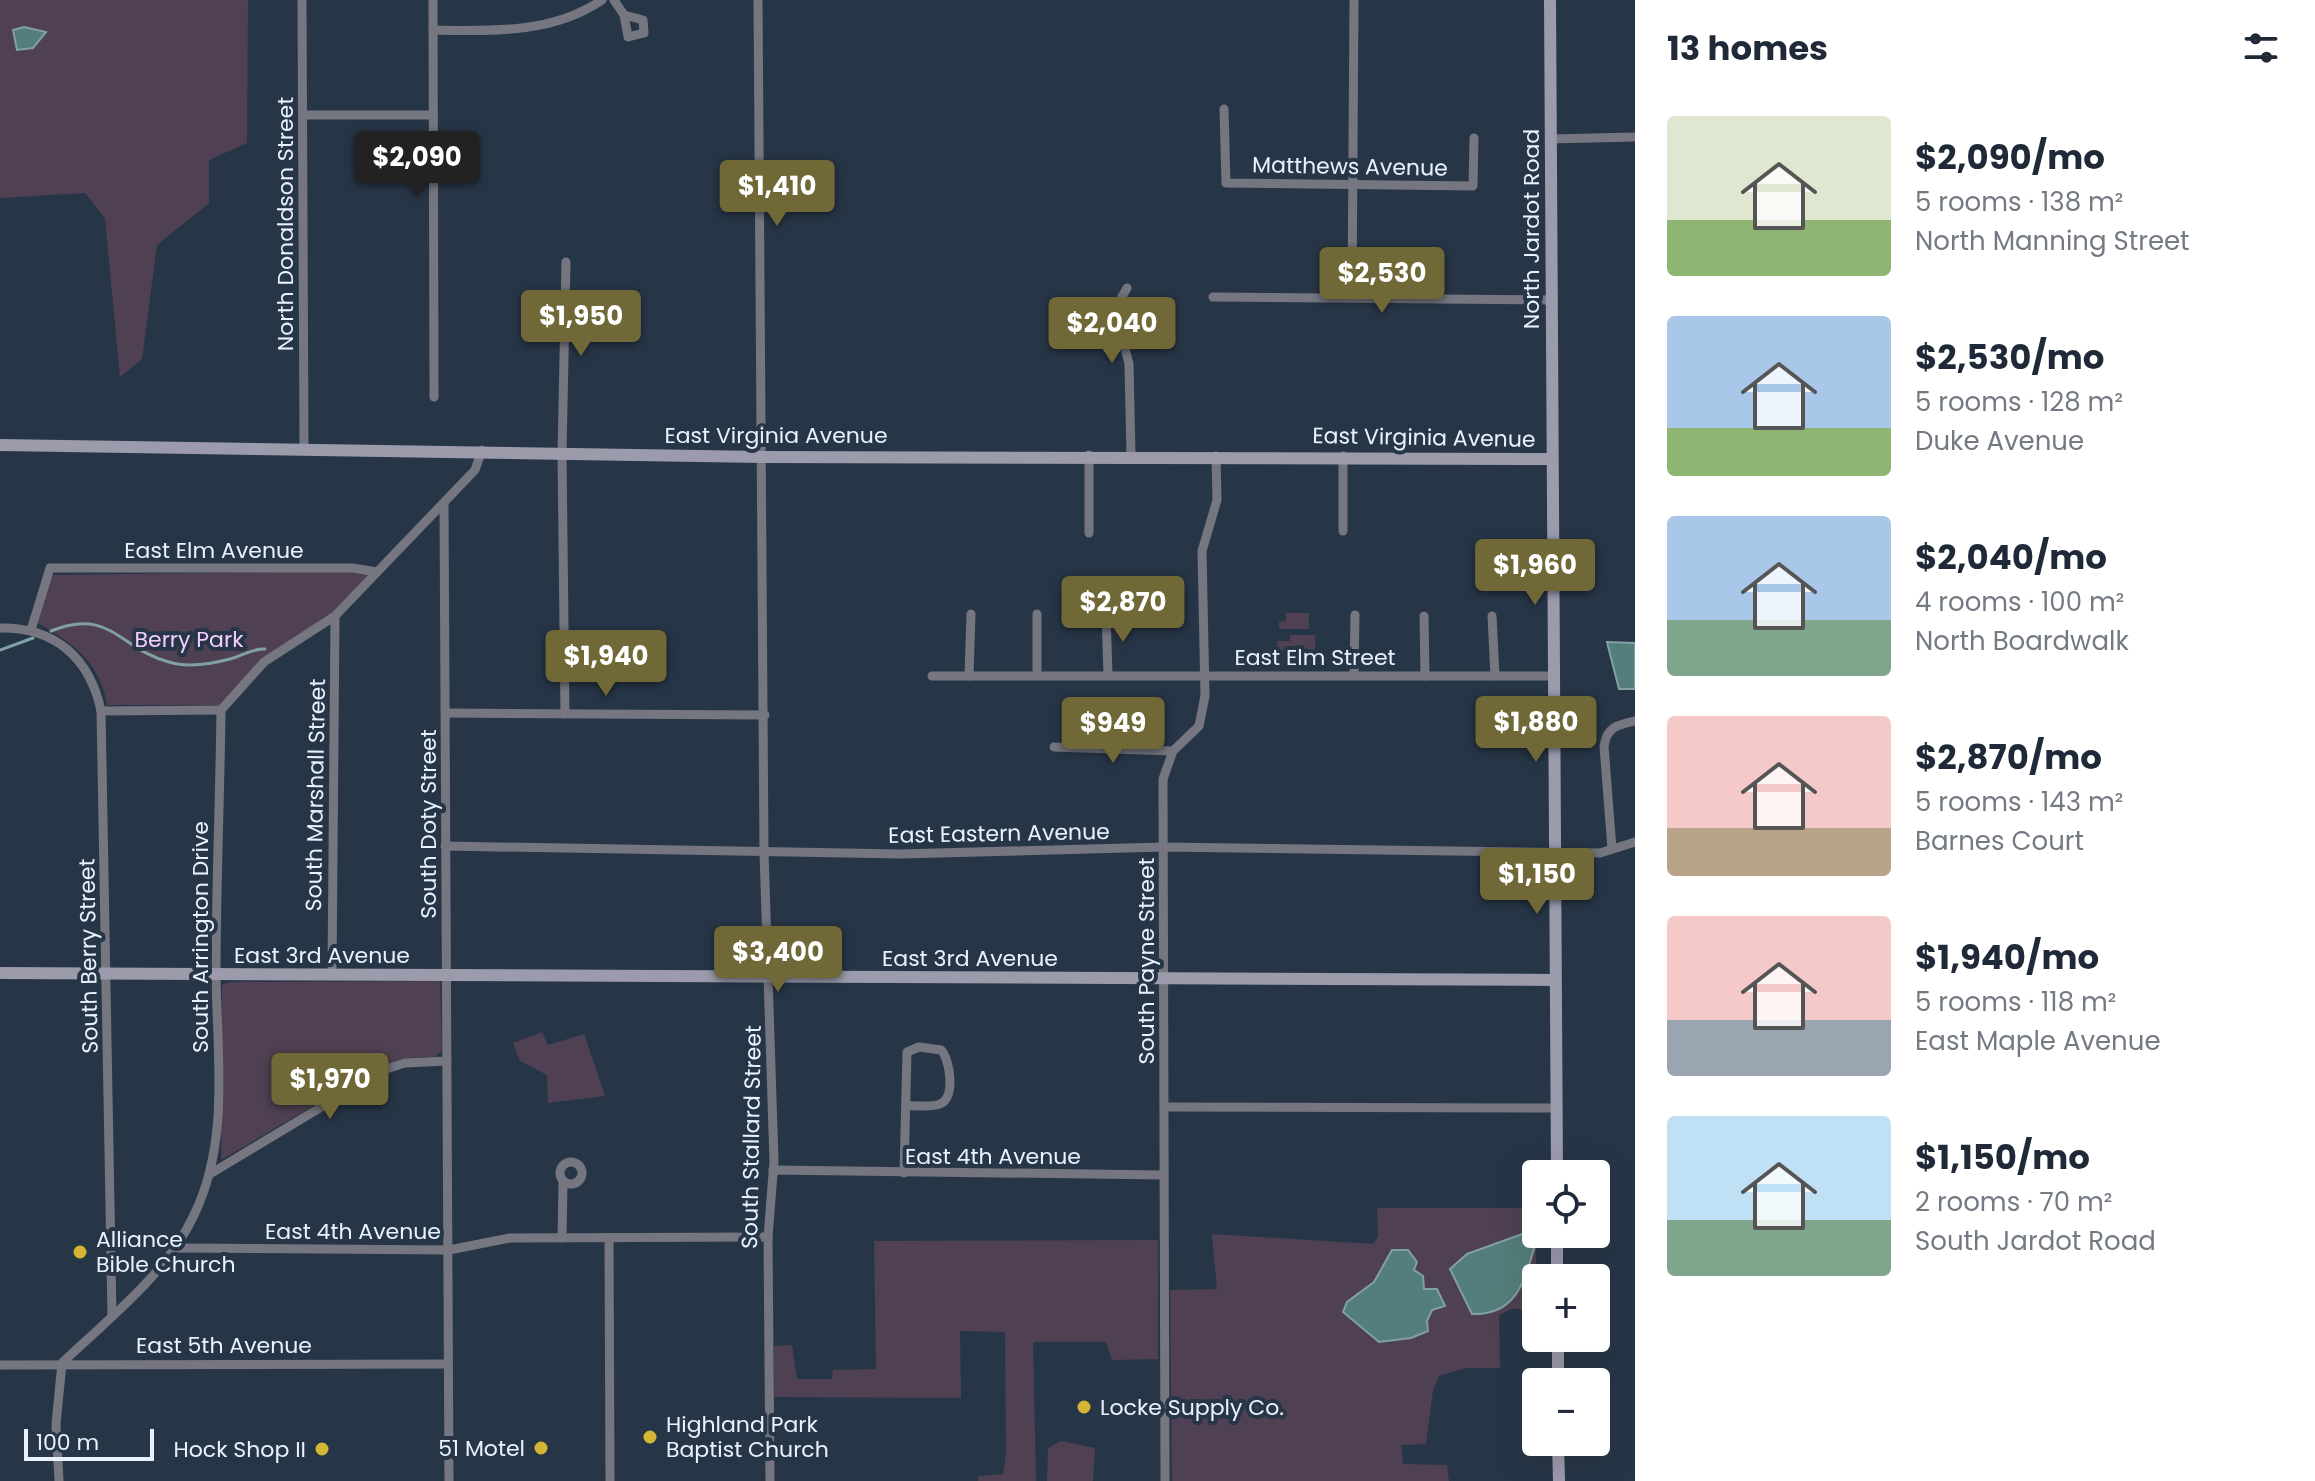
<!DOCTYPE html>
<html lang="en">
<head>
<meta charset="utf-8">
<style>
  :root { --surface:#fff; --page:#f6f6f7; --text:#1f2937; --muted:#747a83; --accent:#706836 }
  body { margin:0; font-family:Poppins,sans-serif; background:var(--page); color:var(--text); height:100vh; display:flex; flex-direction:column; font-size:30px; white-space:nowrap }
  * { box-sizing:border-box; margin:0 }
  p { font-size:26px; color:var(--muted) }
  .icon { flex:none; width:44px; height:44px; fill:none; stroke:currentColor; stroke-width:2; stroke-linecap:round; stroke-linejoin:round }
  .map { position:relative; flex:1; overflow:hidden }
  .sheet { display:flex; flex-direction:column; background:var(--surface); width:680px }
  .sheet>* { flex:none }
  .tools { position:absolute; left:1522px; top:1160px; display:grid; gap:16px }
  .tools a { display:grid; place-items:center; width:88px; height:88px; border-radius:8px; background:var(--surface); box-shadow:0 8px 32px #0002; font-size:40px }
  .scale { position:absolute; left:24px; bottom:20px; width:130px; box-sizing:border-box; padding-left:8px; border:4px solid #e8f1fd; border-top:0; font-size:22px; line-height:28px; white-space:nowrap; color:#e8f1fd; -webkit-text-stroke:6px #273647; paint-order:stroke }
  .price { position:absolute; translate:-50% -68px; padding:0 18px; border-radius:8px; background:var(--accent); color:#fff; font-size:26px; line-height:52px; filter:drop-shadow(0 2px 4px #0008) }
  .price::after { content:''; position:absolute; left:50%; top:48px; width:24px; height:18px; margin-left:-12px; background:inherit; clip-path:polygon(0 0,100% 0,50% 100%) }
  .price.on { background:#222; color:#fff }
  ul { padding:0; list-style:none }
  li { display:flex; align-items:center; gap:24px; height:200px; padding:0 32px }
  li span { display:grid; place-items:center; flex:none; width:224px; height:160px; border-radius:8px; color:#555 }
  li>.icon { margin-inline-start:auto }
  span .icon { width:96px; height:96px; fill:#fffc; stroke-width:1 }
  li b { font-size:34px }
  h2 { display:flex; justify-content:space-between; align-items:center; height:96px; padding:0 32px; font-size:34px }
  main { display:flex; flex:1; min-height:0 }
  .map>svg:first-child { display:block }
  .green { fill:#4f4153 }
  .water { fill:#547e7b; stroke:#80a0a2; stroke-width:2 }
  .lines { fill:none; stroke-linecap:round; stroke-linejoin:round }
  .stream { stroke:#80a0a2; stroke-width:3 }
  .street { stroke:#767681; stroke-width:9 }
  .secondary { stroke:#9b9bac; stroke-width:12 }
  .poi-dot { fill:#d4b535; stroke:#273647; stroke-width:3 }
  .labels { text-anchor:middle; stroke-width:8; stroke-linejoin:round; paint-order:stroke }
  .street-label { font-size:22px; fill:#e8f1fd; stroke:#273647 }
  .park-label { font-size:22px; fill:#f3cdff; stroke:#273647 }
  .poi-label { font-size:22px; fill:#e8f1fd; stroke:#273647; text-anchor:start }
</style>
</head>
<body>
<main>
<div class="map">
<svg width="1635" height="1481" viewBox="0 0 1635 1481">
  <rect width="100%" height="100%" fill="#273647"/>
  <g class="green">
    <path d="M0,0H248L247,143L209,160V203L157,245L142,359L120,377L105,218L85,193L0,198Z"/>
    <path d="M354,571L373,575L334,613L260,661L220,705H107C101,663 73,643 38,623L52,575Z"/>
    <path d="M1286,613H1309V629H1279V622L1286,621Z"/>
    <path d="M1290,635H1315V657H1290L1289,651H1277V641H1290Z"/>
    <path d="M440,981L442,1050L435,1057L405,1058L381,1066L221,1160L222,985L229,982Z"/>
    <path d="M542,1032L548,1045L584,1034L605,1096L548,1103L547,1075L520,1061L513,1043Z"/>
    <path d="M1377,1208H1536V1314L1514,1308L1499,1315L1500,1368H1465L1439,1376L1433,1390L1426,1444L1401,1445L1403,1464L1447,1465L1449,1481H1172L1170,1290L1217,1289L1212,1234L1373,1244L1378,1237Z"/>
    <path d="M1158,1240V1359L1112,1360L1106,1342H1033L1036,1481H978V1476L1003,1474L1006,1453L1005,1332L960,1331L961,1398L774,1397V1346L792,1345L797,1379H832L833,1370L876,1369L874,1241Z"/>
    <path d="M1061,1441L1095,1448L1093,1481H1047L1048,1448Z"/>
  </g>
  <g class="water">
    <path d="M24,27L46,32L33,48L17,50L13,30Z"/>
    <path d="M1607,642L1635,643V689H1619Z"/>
    <path d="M1525,1233L1538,1235C1526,1273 1521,1316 1472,1314L1450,1269L1467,1254Z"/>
    <path d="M1392,1250H1408L1417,1262L1414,1270L1423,1276L1424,1289H1437L1445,1306L1432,1310L1427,1321L1428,1331L1411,1338L1379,1342L1343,1312L1347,1302L1374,1282Z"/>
  </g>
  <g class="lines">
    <g class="stream">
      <path d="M51,631C111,607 119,649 169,662C188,668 211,664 230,659C241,656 253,648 265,649"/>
      <path d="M0,650L33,638"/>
    </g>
    <g class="street">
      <path d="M302,0L304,448"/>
      <path d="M433,0L434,397"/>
      <path d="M614,0L624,15L628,37L644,33L643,20L624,15"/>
      <path d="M758,0L764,852L774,1161L768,1237L770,1481"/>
      <path d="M433,30C492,31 552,34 602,0"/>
      <path d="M1224,109L1226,183L1473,186L1474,138"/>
      <path d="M303,115H433"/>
      <path d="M1550,139L1635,137"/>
      <path d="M1127,288L1115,309L1129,364L1131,455"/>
      <path d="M1213,297L1552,300"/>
      <path d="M1352,298L1354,0"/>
      <path d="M1089,455V533"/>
      <path d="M1343,456V531"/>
      <path d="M444,503L449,1481"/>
      <path d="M1106,614L1108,675"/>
      <path d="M1424,616L1425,676"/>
      <path d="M1492,616L1495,676"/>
      <path d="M0,628C55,627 90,658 101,711L112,1316"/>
      <path d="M31,630L50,568H353L377,572"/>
      <path d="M1037,675V614"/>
      <path d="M1354,675L1355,615"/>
      <path d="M932,676H1553"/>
      <path d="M969,676L971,614"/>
      <path d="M101,711L221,710"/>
      <path d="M446,713L765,715"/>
      <path d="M565,714L562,453L566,262"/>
      <path d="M1054,747L1173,751"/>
      <path d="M445,846L901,854L1163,847L1600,853L1635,842"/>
      <path d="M1612,849L1604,746C1607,727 1617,725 1635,721"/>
      <path d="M332,975L335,616"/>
      <path d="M1166,1107L1556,1108"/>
      <circle cx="571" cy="1173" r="11"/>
      <path d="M773,1170L1164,1175"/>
      <path d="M904,1173L907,1052L919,1047L941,1050C950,1059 956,1098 940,1104C931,1108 916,1105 906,1106"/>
      <path d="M210,1174L383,1070L405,1063L447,1061"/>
      <path d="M562,1238L563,1183"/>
      <path d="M609,1238L610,1481"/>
      <path d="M176,1248L449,1250L510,1238L768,1237"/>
      <path d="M0,1365L448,1364"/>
      <path d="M59,1481L56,1424L62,1363C109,1318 166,1275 194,1215C230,1141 217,1056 216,976C216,887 220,799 221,710L264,662L335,616L475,470L482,450"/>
      <path d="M1165,1481L1163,779L1173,751L1199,726L1205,696L1202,551L1217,500L1216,456"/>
    </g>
    <g class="secondary">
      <path d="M1550,0L1557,1174"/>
      <path d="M0,445L762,457L1552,459"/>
      <path d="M0,973L1555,980"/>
      <path d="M1557,1234V1278"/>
      <path d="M1558,1338V1382"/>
      <path d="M1558,1442L1559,1481"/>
    </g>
  </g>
  <g class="poi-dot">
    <circle cx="80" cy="1252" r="8"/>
    <circle cx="1084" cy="1407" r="8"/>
    <circle cx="650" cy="1437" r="8"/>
    <circle cx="541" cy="1448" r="8"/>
    <circle cx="322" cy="1449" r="8"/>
  </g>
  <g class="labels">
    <g class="street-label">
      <text transform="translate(1350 166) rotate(1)" y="8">Matthews Avenue</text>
      <text transform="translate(285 224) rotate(-90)" y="8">North Donaldson Street</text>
      <text transform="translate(1531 229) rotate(-90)" y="8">North Jardot Road</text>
      <text x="776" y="443">East Virginia Avenue</text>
      <text transform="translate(1424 437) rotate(1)" y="8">East Virginia Avenue</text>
      <text x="214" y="558">East Elm Avenue</text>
      <text x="1315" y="665">East Elm Street</text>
      <text transform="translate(315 795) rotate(-89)" y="8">South Marshall Street</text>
      <text transform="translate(428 824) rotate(-90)" y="8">South Doty Street</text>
      <text transform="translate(999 833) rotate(-1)" y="8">East Eastern Avenue</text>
      <text transform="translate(200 937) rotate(-90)" y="8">South Arrington Drive</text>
      <text x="322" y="963">East 3rd Avenue</text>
      <text transform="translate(88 956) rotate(-91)" y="8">South Berry Street</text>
      <text x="970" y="966">East 3rd Avenue</text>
      <text transform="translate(1146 961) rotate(-90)" y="8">South Payne Street</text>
      <text transform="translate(751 1137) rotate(-89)" y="8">South Stallard Street</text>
      <text x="993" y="1164">East 4th Avenue</text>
      <text x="353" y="1239">East 4th Avenue</text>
      <text x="224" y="1353">East 5th Avenue</text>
    </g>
    <g class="park-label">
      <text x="189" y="647">Berry Park</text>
    </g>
    <g class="poi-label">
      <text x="96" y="1247">Alliance<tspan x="96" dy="25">Bible Church</tspan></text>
      <text x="1100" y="1415">Locke Supply Co.</text>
      <text x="666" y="1432">Highland Park<tspan x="666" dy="25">Baptist Church</tspan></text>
      <text x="525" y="1456" text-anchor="end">51 Motel</text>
      <text x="306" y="1457" text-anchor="end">Hock Shop II</text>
    </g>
  </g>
</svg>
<div class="tools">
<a><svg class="icon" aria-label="locate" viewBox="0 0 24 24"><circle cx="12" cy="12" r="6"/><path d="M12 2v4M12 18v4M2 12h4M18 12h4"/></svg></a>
<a>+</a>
<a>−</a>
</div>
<div class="scale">100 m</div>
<b class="price on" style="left:417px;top:199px">$2,090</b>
<b class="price" style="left:777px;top:228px">$1,410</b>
<b class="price" style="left:1382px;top:315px">$2,530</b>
<b class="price" style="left:581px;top:358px">$1,950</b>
<b class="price" style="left:1112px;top:365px">$2,040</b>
<b class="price" style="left:1535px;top:607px">$1,960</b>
<b class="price" style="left:1123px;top:644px">$2,870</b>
<b class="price" style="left:606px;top:698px">$1,940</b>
<b class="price" style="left:1536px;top:764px">$1,880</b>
<b class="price" style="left:1113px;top:765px">$949</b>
<b class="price" style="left:1537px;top:916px">$1,150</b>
<b class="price" style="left:778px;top:994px">$3,400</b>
<b class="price" style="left:330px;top:1121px">$1,970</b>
</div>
<section class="sheet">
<h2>13 homes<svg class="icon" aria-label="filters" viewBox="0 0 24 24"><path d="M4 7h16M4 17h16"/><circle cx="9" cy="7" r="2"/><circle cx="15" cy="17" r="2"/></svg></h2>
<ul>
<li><span style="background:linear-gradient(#dfe7d0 65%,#8fb573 0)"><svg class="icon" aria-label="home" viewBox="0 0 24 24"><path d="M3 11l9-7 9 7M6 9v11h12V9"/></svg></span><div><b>$2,090/mo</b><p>5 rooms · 138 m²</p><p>North Manning Street</p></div></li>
<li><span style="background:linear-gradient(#a9c7e8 70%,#8fb573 0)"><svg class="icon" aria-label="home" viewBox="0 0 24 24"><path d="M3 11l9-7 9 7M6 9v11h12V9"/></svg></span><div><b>$2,530/mo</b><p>5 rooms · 128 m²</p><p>Duke Avenue</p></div></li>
<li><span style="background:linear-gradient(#a9c7e8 65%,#7fa58c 0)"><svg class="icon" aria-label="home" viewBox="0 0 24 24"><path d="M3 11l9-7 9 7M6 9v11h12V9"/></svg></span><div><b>$2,040/mo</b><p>4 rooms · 100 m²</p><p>North Boardwalk</p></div></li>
<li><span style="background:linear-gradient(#f6c9c9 70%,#b9a48a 0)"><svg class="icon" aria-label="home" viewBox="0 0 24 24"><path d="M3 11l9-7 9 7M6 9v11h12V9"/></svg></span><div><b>$2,870/mo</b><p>5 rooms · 143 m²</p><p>Barnes Court</p></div></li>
<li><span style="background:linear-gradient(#f6c9c9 65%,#9aa5b1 0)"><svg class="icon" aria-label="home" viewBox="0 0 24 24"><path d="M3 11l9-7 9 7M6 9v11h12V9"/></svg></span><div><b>$1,940/mo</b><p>5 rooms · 118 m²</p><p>East Maple Avenue</p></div></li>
<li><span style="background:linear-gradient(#bfe0f5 65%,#7fa58c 0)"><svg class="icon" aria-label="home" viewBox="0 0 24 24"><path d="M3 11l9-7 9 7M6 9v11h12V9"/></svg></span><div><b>$1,150/mo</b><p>2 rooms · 70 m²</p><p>South Jardot Road</p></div></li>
</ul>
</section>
</main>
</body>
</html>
